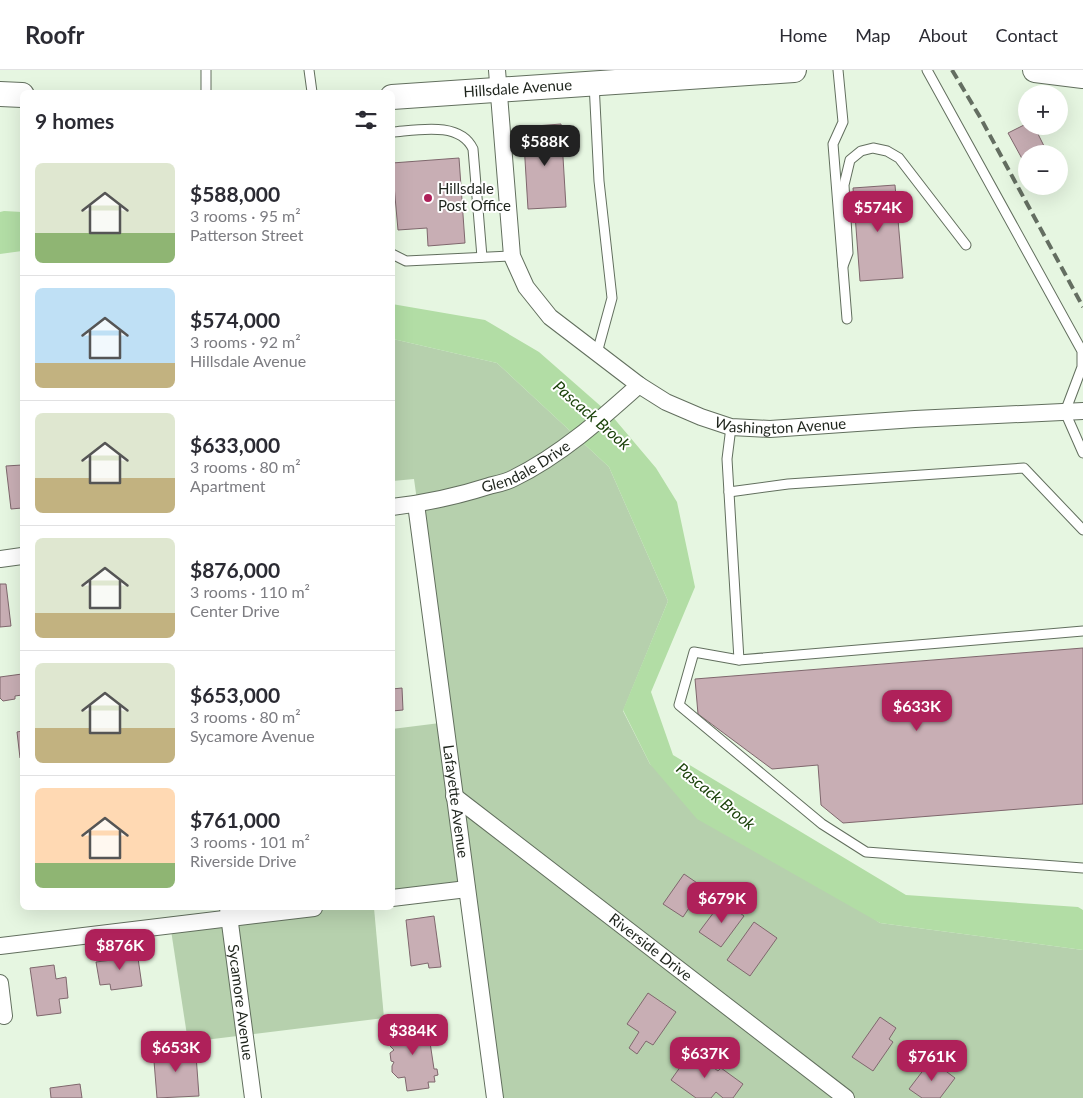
<!DOCTYPE html>
<html lang="en">
<head>
<meta charset="utf-8">
<style>
  :root { --surface:#fff; --page:#f7f7f7; --text:#2b2b33; --muted:#7c7c81; --line:#e1e1e2; --accent:#af215a }
  body { margin:0; font-family:Lato,sans-serif; background:var(--page); color:var(--text); height:100vh; display:flex; flex-direction:column; font-size:19px; white-space:nowrap }
  * { box-sizing:border-box; margin:0 }
  p { font-size:16px; color:var(--muted) }
  .icon { flex:none; width:28px; height:28px; fill:none; stroke:currentColor; stroke-width:2; stroke-linecap:round; stroke-linejoin:round }
  .map { position:relative; flex:1; overflow:hidden }
  .sheet { position:absolute; left:20px; top:20px; width:375px; height:820px; display:flex; flex-direction:column; background:var(--surface); border-radius:8px; box-shadow:0 5px 20px #0002 }
  .sheet>* { flex:none }
  .controls { position:absolute; left:1018px; top:15px; display:grid; gap:10px }
  .controls a { display:grid; place-items:center; width:50px; height:50px; border-radius:50%; background:var(--surface); box-shadow:0 5px 20px #0002; font-size:25px }
  .price { position:absolute; translate:-50% -42px; padding:0 11px; border-radius:10px; background:var(--accent); color:#fff; font-size:16px; line-height:32px; filter:drop-shadow(0 1px 2px #0008) }
  .price::after { content:''; position:absolute; left:50%; top:30px; width:15px; height:11px; margin-left:-8px; background:inherit; clip-path:polygon(0 0,100% 0,50% 100%) }
  .price.current { background:#222; color:#fff }
  ul { padding:0; list-style:none }
  li { display:flex; align-items:center; gap:15px; height:125px; padding:0 15px }
  li+li { border-top:1px solid var(--line) }
  li span { display:grid; place-items:center; flex:none; width:140px; height:100px; border-radius:8px; color:#555 }
  li>.icon { margin-inline-start:auto }
  span .icon { width:60px; height:60px; fill:#fffc; stroke-width:1 }
  li b { font-size:21px }
  h2 { display:flex; justify-content:space-between; align-items:center; height:60px; padding:0 15px; font-size:21px }
  header { display:flex; align-items:center; gap:30px; box-sizing:border-box; height:70px; padding:0 25px; background:var(--surface); border-bottom:1px solid var(--line) }
  header strong { font-size:24px }
  nav { display:flex; gap:28px; margin-inline-start:auto; font-size:18px }
  .map>svg:first-child { display:block }
  .green { fill:#b6d0ad }
  .water { fill:#b2dda5 }
  .building { fill:#c8aeb4; stroke:#7f676d }
  .lines { fill:none; stroke-linecap:round; stroke-linejoin:round }
  .lane-casing { stroke:#626f5e; stroke-width:11 }
  .street-casing { stroke:#626f5e; stroke-width:18 }
  .secondary-casing { stroke:#626f5e; stroke-width:26 }
  .lane { stroke:#fff; stroke-width:9 }
  .street { stroke:#fff; stroke-width:16 }
  .secondary { stroke:#fff; stroke-width:24 }
  .rail { stroke:#646e61; stroke-width:4; stroke-dasharray:10 5; stroke-linecap:butt }
  .poi-dot { fill:#af215a; stroke:#fff; stroke-width:2 }
  .labels { text-anchor:middle; stroke-width:4; stroke-linejoin:round; paint-order:stroke }
  .street-label { font-size:15px; fill:#1e241c; stroke:#fff }
  .poi-label { font-size:15px; fill:#1e241c; stroke:#fff; text-anchor:start }
  .water-label { font-size:16px; font-style:italic; fill:#1b420a; stroke:#fff }
</style>
</head>
<body>
<header>
<strong>Roofr</strong>
<nav><a>Home</a><a>Map</a><a>About</a><a>Contact</a></nav>
</header>
<div class="map">
<svg width="1083" height="1028" viewBox="0 0 1083 1028">
  <rect width="100%" height="100%" fill="#e6f6e1"/>
  <g class="green">
    <path d="M393,269L497,293L609,397L668,531L623,641L650,694L880,853L1083,880V1028H497L470,815L393,824L392,659L448,652L414,409L393,411Z"/>
    <path d="M247,838H374L384,948L188,972L169,847Z"/>
  </g>
  <g class="water">
    <path d="M4,141L22,142V181L0,184V142Z"/>
    <path d="M392,234L485,250L539,282L612,346L656,398L677,432L695,517L651,622L673,685L906,825L1078,837L1083,840V880L880,853L697,749L650,694L623,640L668,531L609,397L497,293L393,269Z"/>
  </g>
  <g class="building">
    <path d="M561,54L566,137L528,139L523,57Z"/>
    <path d="M1026,54V56H1034L1048,84H1026V96L1008,63Z"/>
    <path d="M459,88L465,173L428,176L427,158L398,160L392,93Z"/>
    <path d="M895,115L903,208L860,211L853,118Z"/>
    <path d="M22,395V438L11,439L6,396Z"/>
    <path d="M0,514H6L11,556L0,557Z"/>
    <path d="M1083,578V734L843,753L821,735L818,695L772,699L698,644L695,609Z"/>
    <path d="M22,604V625L15,626V629L3,631L0,628V607Z"/>
    <path d="M402,618L403,640L392,641V619Z"/>
    <path d="M22,661V688H20L17,662Z"/>
    <path d="M684,804L703,817L683,847L663,834Z"/>
    <path d="M723,830L744,846L721,877L699,862Z"/>
    <path d="M434,846L441,897L429,898L428,893L411,896L406,850Z"/>
    <path d="M754,852L777,868L750,906L727,890Z"/>
    <path d="M137,881L142,916L111,920L110,914L100,915L96,892L112,890L111,885Z"/>
    <path d="M54,895L56,909L66,907L68,928L59,929L61,943L37,946L30,898Z"/>
    <path d="M648,923L676,942L653,975L646,971L637,984L629,978L639,962L627,954Z"/>
    <path d="M880,947L896,958L889,969L893,972L873,1001L852,987Z"/>
    <path d="M421,952L422,960L428,959L434,999H437L438,1005L434,1006L435,1012H428L429,1018L407,1021L405,1007L398,1008L392,1002V996L394,992L391,991L390,983L394,980L389,975V967L391,962H396V955Z"/>
    <path d="M179,976V980L191,979V986L196,985L199,1026L157,1028L153,979Z"/>
    <path d="M693,979L706,988L703,990L718,1001L721,998L743,1014L733,1028H723L716,1022L711,1028H696L671,1010Z"/>
    <path d="M931,990L955,1008L940,1028H922L909,1019Z"/>
    <path d="M80,1014L82,1028H51L50,1018Z"/>
  </g>
  <g class="lines">
    <defs>
      <g id="lane">
        <path d="M309,0L312,22"/>
        <path d="M838,0L843,52L833,74L847,249"/>
        <path d="M927,0L1082,281V297L1065,342L1083,383"/>
        <path d="M594,13L599,111L612,228L597,283"/>
        <path d="M206,22V0"/>
        <path d="M392,62C418,60 460,51 473,79L482,187"/>
        <path d="M392,184L406,191L512,186"/>
        <path d="M843,196L848,183L844,115L850,90L861,81L873,78L887,81L899,88L966,175"/>
        <path d="M731,357L727,389L739,590L1083,561"/>
        <path d="M729,422L788,414L1024,398L1083,460"/>
        <path d="M739,590L694,582L679,635L822,754L866,782L1083,798"/>
      </g>
      <g id="street">
        <path id="s1" d="M497,0L512,186L526,217L550,247L639,315L666,332L701,347L731,357L770,359L915,349L1083,341"/>
        <path id="s2" d="M416,434L495,1028"/>
        <path id="s3" d="M392,437C425,433 458,426 489,416C497,414 507,412 514,408C561,385 601,349 639,315"/>
        <path d="M0,489L22,486"/>
        <path id="s4" d="M454,726L846,1028"/>
        <path d="M392,828L467,819"/>
        <path id="s5" d="M228,838L253,1028"/>
        <path d="M0,876L314,838"/>
        <path d="M0,913L4,946"/>
      </g>
      <g id="secondary">
        <path d="M1035,0L1083,6"/>
        <path d="M0,24L22,25"/>
        <path id="s6" d="M392,27L794,0"/>
      </g>
    </defs>
    <use href="#lane" class="lane-casing"/>
    <use href="#street" class="street-casing"/>
    <use href="#secondary" class="secondary-casing"/>
    <use href="#lane" class="lane"/>
    <use href="#street" class="street"/>
    <use href="#secondary" class="secondary"/>
    <path class="rail" d="M952,0L980,47L1083,237"/>
  </g>
  <circle class="poi-dot" cx="428" cy="128" r="5"/>
  <g class="labels">
    <g class="street-label">
      <text dy="5" stroke="none"><textPath href="#s6" startOffset="126">Hillsdale Avenue</textPath></text>
      <text dy="5" stroke="none"><textPath href="#s1" startOffset="522">Washington Avenue</textPath></text>
      <text dy="5" stroke="none"><textPath href="#s3" startOffset="141">Glendale Drive</textPath></text>
      <text dy="5" stroke="none"><textPath href="#s2" startOffset="300">Lafayette Avenue</textPath></text>
      <text dy="5" stroke="none"><textPath href="#s4" startOffset="248">Riverside Drive</textPath></text>
      <text dy="5" stroke="none"><textPath href="#s5" startOffset="95">Sycamore Avenue</textPath></text>
    </g>
    <g class="poi-label">
      <text x="438" y="124">Hillsdale<tspan x="438" dy="17">Post Office</tspan></text>
    </g>
    <g class="water-label">
      <text transform="translate(592 345) rotate(41)" y="6">Pascack Brook</text>
      <text transform="translate(716 726) rotate(39)" y="6">Pascack Brook</text>
    </g>
  </g>
</svg>
<div class="controls">
<a>+</a>
<a>−</a>
</div>
<b class="price current" style="left:545px;top:97px">$588K</b>
<b class="price" style="left:878px;top:163px">$574K</b>
<b class="price" style="left:917px;top:662px">$633K</b>
<b class="price" style="left:722px;top:854px">$679K</b>
<b class="price" style="left:120px;top:901px">$876K</b>
<b class="price" style="left:413px;top:986px">$384K</b>
<b class="price" style="left:176px;top:1003px">$653K</b>
<b class="price" style="left:705px;top:1009px">$637K</b>
<b class="price" style="left:932px;top:1012px">$761K</b>
<section class="sheet">
<h2>9 homes<svg class="icon" aria-label="filters" viewBox="0 0 24 24"><path d="M4 7h16M4 17h16"/><circle cx="9" cy="7" r="2"/><circle cx="15" cy="17" r="2"/></svg></h2>
<ul>
<li><span style="background:linear-gradient(#dfe7d0 70%,#8fb573 0)"><svg class="icon" aria-label="home" viewBox="0 0 24 24"><path d="M3 11l9-7 9 7M6 9v11h12V9"/></svg></span><div><b>$588,000</b><p>3 rooms · 95 m²</p><p>Patterson Street</p></div></li>
<li><span style="background:linear-gradient(#bfe0f5 75%,#c2b280 0)"><svg class="icon" aria-label="home" viewBox="0 0 24 24"><path d="M3 11l9-7 9 7M6 9v11h12V9"/></svg></span><div><b>$574,000</b><p>3 rooms · 92 m²</p><p>Hillsdale Avenue</p></div></li>
<li><span style="background:linear-gradient(#dfe7d0 65%,#c2b280 0)"><svg class="icon" aria-label="home" viewBox="0 0 24 24"><path d="M3 11l9-7 9 7M6 9v11h12V9"/></svg></span><div><b>$633,000</b><p>3 rooms · 80 m²</p><p>Apartment</p></div></li>
<li><span style="background:linear-gradient(#dfe7d0 75%,#c2b280 0)"><svg class="icon" aria-label="home" viewBox="0 0 24 24"><path d="M3 11l9-7 9 7M6 9v11h12V9"/></svg></span><div><b>$876,000</b><p>3 rooms · 110 m²</p><p>Center Drive</p></div></li>
<li><span style="background:linear-gradient(#dfe7d0 65%,#c2b280 0)"><svg class="icon" aria-label="home" viewBox="0 0 24 24"><path d="M3 11l9-7 9 7M6 9v11h12V9"/></svg></span><div><b>$653,000</b><p>3 rooms · 80 m²</p><p>Sycamore Avenue</p></div></li>
<li><span style="background:linear-gradient(#ffd9b3 75%,#8fb573 0)"><svg class="icon" aria-label="home" viewBox="0 0 24 24"><path d="M3 11l9-7 9 7M6 9v11h12V9"/></svg></span><div><b>$761,000</b><p>3 rooms · 101 m²</p><p>Riverside Drive</p></div></li>
</ul>
</section>
</div>
</body>
</html>
